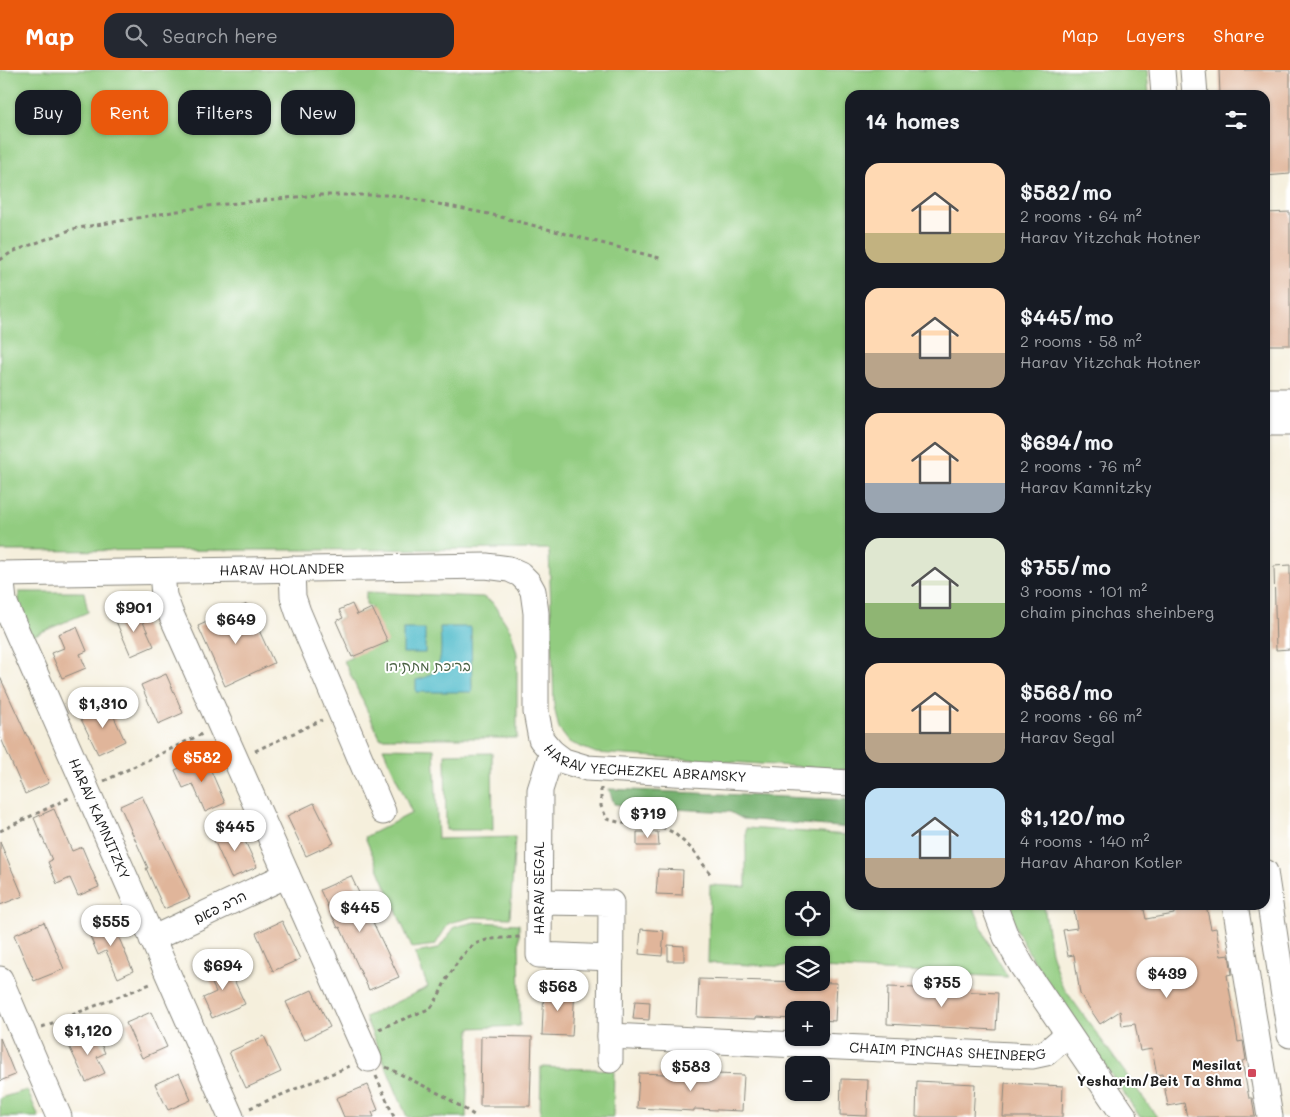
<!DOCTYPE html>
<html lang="en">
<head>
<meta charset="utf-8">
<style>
  :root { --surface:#171b24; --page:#242831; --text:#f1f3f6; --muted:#9ea1a6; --accent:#ea580c }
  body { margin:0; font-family:Mali,"Playpen Sans Hebrew",sans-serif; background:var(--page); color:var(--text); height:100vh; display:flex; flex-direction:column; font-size:19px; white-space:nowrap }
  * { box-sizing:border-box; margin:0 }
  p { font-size:16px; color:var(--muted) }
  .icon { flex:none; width:28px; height:28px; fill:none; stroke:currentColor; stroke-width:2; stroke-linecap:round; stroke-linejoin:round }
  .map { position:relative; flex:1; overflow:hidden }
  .panel { position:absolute; left:845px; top:20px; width:425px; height:820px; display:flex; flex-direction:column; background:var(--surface); border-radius:15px; box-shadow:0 1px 4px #0004 }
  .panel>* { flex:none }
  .top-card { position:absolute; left:15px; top:20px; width:475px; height:45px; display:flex; gap:10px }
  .buttons { position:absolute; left:785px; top:821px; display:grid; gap:10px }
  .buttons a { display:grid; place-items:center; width:45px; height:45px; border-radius:10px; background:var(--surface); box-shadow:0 1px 4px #0004; font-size:25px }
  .price { position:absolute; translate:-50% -42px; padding:0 11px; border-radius:18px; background:#fff; color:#222; font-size:16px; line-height:32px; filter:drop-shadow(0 1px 2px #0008) }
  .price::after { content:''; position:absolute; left:50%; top:30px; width:15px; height:11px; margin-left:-8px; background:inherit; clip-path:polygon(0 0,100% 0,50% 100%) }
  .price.active { background:var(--accent); color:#fff }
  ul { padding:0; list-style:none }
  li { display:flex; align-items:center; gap:15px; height:125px; padding:0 20px }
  li span { display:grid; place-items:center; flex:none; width:140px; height:100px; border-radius:15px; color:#555 }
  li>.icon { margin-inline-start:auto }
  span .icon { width:60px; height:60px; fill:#fffc; stroke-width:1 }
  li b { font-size:21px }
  h2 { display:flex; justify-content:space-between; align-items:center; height:60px; padding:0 20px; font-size:21px }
  .chip { padding:0 18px; border-radius:15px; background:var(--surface); box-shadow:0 1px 4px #0004; font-size:18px; line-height:45px }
  .chip.active { background:var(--accent); color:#fff }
  header { display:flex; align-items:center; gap:30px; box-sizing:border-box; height:70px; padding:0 25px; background:var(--accent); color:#fff }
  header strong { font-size:24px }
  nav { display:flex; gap:28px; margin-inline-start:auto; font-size:18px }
  .search { width:350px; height:45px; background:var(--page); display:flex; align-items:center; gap:12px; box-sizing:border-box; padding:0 18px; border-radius:15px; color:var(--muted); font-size:19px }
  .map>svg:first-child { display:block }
  .green { fill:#92cc80; stroke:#57744e; fill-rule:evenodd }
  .forest { fill:#75b06e; stroke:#486645 }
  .water { fill:#4fbbcb; stroke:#366c74 }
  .building { fill:#e0b59a }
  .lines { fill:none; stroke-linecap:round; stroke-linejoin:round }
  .minor-casing { stroke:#88867c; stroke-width:27 }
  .path { stroke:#88867c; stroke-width:3; stroke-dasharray:4 4; stroke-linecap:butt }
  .minor { stroke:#fff; stroke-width:25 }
  .poi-dot { fill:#d1495b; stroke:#fff; stroke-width:2 }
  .labels { text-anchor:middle; stroke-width:4; stroke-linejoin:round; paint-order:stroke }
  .street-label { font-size:14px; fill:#1c1c1c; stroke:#fff }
  .park-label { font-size:14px; fill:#4b6244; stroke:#fff }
  .poi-label { font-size:14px; font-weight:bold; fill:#1c1c1c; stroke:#fff; text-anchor:end }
</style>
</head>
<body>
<header>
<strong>Map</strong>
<div class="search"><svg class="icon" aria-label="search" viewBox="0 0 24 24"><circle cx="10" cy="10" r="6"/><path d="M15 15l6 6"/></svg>Search here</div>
<nav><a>Map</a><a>Layers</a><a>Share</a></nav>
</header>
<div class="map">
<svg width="1290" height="1047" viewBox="0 0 1290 1047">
  <rect width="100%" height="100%" fill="#fff"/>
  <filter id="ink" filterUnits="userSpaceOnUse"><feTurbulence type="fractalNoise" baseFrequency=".02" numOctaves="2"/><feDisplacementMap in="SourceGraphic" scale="10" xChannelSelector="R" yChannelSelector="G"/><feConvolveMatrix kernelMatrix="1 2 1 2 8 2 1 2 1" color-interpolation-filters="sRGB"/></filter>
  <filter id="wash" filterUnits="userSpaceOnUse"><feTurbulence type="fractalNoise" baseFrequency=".0096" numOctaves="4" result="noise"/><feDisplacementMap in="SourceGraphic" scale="20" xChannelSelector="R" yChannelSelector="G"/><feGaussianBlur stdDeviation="1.12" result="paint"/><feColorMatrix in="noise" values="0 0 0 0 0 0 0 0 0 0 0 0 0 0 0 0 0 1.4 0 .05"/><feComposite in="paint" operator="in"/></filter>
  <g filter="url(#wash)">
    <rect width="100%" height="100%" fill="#f5efdc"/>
    <g class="green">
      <path d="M0,0H1147L1149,25H850V700L596,683L569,672L559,659L554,636L549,479L0,481Z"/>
      <path d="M19,522H84L88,542L30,567L19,536Z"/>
      <path d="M366,522L483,527L492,532L511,561L517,583V668H380L344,591L352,587L336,551L343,548L339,540L357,545L372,538L366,534Z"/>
      <path d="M383,678L434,679L438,769L515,767L510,848L473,847L449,853L435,875L412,878L365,767L412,743Z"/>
      <path d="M492,683L493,760H446L445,684Z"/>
      <path d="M746,758L850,765V835H973L989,875L1008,907L821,898V885H794V897L708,893L710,815L746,817ZM794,830H821V858H794Z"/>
      <path d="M1008,835H1044L1051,882L1061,914L1157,1047H1140L1033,890L1017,861Z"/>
      <path d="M475,852L519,854L520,956L470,958L466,1046L467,1047H407L365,947L428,917L415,883L438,879L455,857Z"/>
      <path d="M541,997L614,1000L613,1047H540Z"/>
      <path d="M27,1020L39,1047H0V1028Z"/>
    </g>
    <path class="forest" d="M609,719L850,730V758L743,749L730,742L633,737L614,734Z"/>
    <g class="water">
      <path d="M440,557H471L472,622H416V610C446,604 441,581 440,557Z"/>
      <rect x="403" y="559" width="22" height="24"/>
    </g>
    <g id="blocks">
      <g class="building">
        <path d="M1219,0H1290V104L1265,106V25H1220Z"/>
        <path d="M1290,142V275H1265V143Z"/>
        <path d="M1290,495V579L1276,580L1274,496Z"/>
        <path d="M247,534L274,593L225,616L198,556Z"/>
        <path d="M352,534L357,545L372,538L388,572L352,587L336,551L343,548L339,540Z"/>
        <path d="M137,539L154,576L131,586L115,549Z"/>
        <path d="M77,557L87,581L80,584L86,598L62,608L51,583L64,578L58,564Z"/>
        <path d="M166,604L183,643L158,654L141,615Z"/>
        <path d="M0,607L27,666H28L49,713L25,724L0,666Z"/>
        <path d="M108,634L125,671L98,684L80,647Z"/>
        <path d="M205,687L225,733L205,742L193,714L183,718L175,700Z"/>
        <path d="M142,726L190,828L164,839L146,798H148L120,736Z"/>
        <path d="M314,733L334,773L306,786L287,746Z"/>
        <path d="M54,739L72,781L82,777L99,817L78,826L70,808L57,814L48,792L52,790L34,748Z"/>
        <path d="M238,756L257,797L231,808L213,768Z"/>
        <path d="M637,762H658L659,776H637Z"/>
        <path d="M0,772L23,826L0,835Z"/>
        <path d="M658,799L683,800L682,825L656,824Z"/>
        <path d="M351,806L399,907L369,920L340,857L338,858L320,820Z"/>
        <path d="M1073,835H1143L1146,849L1174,844L1173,835H1206L1211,859L1216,858L1221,886L1229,885L1232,904L1227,905L1238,972L1243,971L1246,990L1242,991L1249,1028H1252L1255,1047H1187L1184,1033L1168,1036L1162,1004L1157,1005L1152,979L1140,981L1135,954L1122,956L1120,941L1100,954L1080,924L1074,885L1068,886L1063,860L1077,858Z"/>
        <path d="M111,849L133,901L118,908L106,881L98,885L87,859Z"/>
        <path d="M282,851L300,889L273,901L256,863Z"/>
        <path d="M44,852L64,899L34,911L14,865Z"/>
        <path d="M641,859L664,861L662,886L639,884Z"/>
        <path d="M668,875L684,876V891H668Z"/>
        <path d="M225,890L245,934L212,948L203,928L216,922L205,899Z"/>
        <path d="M699,909L837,913L835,951L821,950V940H794V949L756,947V949L697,947Z"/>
        <path d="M888,917L918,918V919L998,923L996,960L887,954Z"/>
        <path d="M544,918L575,920L572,966L542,965Z"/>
        <path d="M312,920L330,957L304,970L286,932Z"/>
        <path d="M635,931L650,932L649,950L633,949Z"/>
        <path d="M151,942L167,977L142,988L126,953Z"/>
        <path d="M95,961L105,983L97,987L105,1003L86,1012L68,974Z"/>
        <path d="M264,966L281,1002L246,1018L229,982Z"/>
        <path d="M481,966L532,967L530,1036H480Z"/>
        <path d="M0,968L15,1005L0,1011Z"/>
        <path d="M179,1003L191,1030L168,1040L155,1014Z"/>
        <path d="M639,1003L716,1006V1004L744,1005L742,1041L694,1039V1041L637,1038Z"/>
        <path d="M841,1009L868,1010L867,1046L840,1045Z"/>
        <path d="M917,1011L975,1014L973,1047H916Z"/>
        <path d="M1005,1013L1063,1016L1062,1047H1003Z"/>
        <path d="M368,1015L378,1040L372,1042L374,1047H344L336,1028Z"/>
      </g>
    </g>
  </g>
  <g filter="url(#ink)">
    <use href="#blocks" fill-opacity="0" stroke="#88867c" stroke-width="1"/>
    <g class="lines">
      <defs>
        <g id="minor">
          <path d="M1162,0L1164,25"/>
          <path d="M1193,0L1195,25"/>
          <path d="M1265,331H1290"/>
          <path d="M1265,353H1290"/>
          <path d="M292,499L293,527L298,542L383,742"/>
          <path d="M162,502L164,526L170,542L369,989"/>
          <path id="s1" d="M0,504L486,496L509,499L520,504L528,512L533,521L536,543V642L541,669L552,682L564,691L587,698L850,713"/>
          <path id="s2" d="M1,504L4,531L10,546L231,1047"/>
          <path d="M552,682L540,720L539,885L611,888"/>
          <path d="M1265,802L1290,965"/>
          <path d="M539,832L611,833L610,990"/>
          <path d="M994,835L1006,867L1022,896L1125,1047"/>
          <path d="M1235,835L1270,1047"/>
          <path d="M152,869L287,805"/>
          <path d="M0,909L59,1047"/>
          <path id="s3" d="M610,966L1032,986L1046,983L1068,964"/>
        </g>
      </defs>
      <use href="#minor" class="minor-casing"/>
      <g class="path">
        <path d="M0,190L12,182L73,159L207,136L317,125H392L489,144L663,189"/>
        <path d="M255,681L322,650"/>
        <path d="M104,711L202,664"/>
        <path d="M601,718V736L607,749L622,753L658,755L674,763L693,780L711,805"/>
        <path d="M0,761L69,728"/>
        <path d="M42,957L150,914"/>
        <path d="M379,959L431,938L438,927L446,910L461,887L474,874L490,869L520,867"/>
        <path d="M386,997L444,1026L477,1047"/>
        <path d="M376,1006L394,1047"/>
        <path d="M250,1038L350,996"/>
      </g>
      <use href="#minor" class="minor"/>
    </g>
  </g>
  <rect class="poi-dot" x="1247" y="998" width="10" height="10" rx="2.5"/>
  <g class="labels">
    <g class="street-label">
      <text dy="5" stroke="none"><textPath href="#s1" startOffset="282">HARAV HOLANDER</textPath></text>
      <text dy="5" stroke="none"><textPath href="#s1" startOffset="804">HARAV YECHEZKEL ABRAMSKY</textPath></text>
      <text dy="5" stroke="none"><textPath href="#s2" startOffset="265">HARAV KAMNITZKY</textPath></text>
      <text transform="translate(539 818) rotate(-90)" y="5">HARAV SEGAL</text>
      <text transform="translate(220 837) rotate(-26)" y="5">הרב פאם</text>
      <text dy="5" stroke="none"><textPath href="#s3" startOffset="338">CHAIM PINCHAS SHEINBERG</textPath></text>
    </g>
    <g class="park-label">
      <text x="428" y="601">בריכת מתתיהו</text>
    </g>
    <g class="poi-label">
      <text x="1242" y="1000">Mesilat<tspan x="1242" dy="16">Yesharim/Beit Ta Shma</tspan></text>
    </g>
  </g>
</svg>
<div class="buttons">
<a><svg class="icon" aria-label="locate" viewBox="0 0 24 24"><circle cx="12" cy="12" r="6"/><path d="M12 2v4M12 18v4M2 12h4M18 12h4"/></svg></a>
<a><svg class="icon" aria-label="layers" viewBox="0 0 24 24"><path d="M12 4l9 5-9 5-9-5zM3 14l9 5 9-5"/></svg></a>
<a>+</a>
<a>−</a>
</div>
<b class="price" style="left:134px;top:563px">$901</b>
<b class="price" style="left:236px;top:575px">$649</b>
<b class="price" style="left:103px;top:659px">$1,310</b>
<b class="price active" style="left:202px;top:713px">$582</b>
<b class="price" style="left:648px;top:769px">$719</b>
<b class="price" style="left:235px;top:782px">$445</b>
<b class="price" style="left:360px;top:863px">$445</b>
<b class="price" style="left:111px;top:877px">$555</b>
<b class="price" style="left:223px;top:921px">$694</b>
<b class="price" style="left:1167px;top:929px">$439</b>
<b class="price" style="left:942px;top:938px">$755</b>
<b class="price" style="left:558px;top:942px">$568</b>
<b class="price" style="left:88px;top:986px">$1,120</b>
<b class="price" style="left:691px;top:1022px">$583</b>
<div class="top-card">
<a class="chip">Buy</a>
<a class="chip active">Rent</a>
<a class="chip">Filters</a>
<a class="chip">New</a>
</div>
<section class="panel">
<h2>14 homes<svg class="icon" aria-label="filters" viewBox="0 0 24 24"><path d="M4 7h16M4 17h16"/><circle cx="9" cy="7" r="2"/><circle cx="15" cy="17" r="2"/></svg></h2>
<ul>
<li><span style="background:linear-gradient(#ffd9b3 70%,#c2b280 0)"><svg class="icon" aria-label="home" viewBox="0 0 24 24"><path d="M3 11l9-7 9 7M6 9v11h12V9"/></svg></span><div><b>$582/mo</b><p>2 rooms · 64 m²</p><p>Harav Yitzchak Hotner</p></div></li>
<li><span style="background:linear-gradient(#ffd9b3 65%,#b9a48a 0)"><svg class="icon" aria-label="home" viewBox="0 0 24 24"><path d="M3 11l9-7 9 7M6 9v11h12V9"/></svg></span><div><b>$445/mo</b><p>2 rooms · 58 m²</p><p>Harav Yitzchak Hotner</p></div></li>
<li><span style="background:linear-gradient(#ffd9b3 70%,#9aa5b1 0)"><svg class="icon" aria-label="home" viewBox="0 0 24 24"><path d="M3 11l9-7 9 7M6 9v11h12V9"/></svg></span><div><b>$694/mo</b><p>2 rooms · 76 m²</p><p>Harav Kamnitzky</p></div></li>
<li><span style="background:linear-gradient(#dfe7d0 65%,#8fb573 0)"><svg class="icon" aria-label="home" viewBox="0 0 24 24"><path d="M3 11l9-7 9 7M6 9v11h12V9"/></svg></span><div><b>$755/mo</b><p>3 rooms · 101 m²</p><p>chaim pinchas sheinberg</p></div></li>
<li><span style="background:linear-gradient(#ffd9b3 70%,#b9a48a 0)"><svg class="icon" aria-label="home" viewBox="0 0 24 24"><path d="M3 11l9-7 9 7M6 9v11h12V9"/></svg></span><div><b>$568/mo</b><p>2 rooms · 66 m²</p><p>Harav Segal</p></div></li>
<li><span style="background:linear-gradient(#bfe0f5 70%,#b9a48a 0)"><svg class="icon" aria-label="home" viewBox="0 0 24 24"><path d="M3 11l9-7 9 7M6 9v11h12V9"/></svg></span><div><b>$1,120/mo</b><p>4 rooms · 140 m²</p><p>Harav Aharon Kotler</p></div></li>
</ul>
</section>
</div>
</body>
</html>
